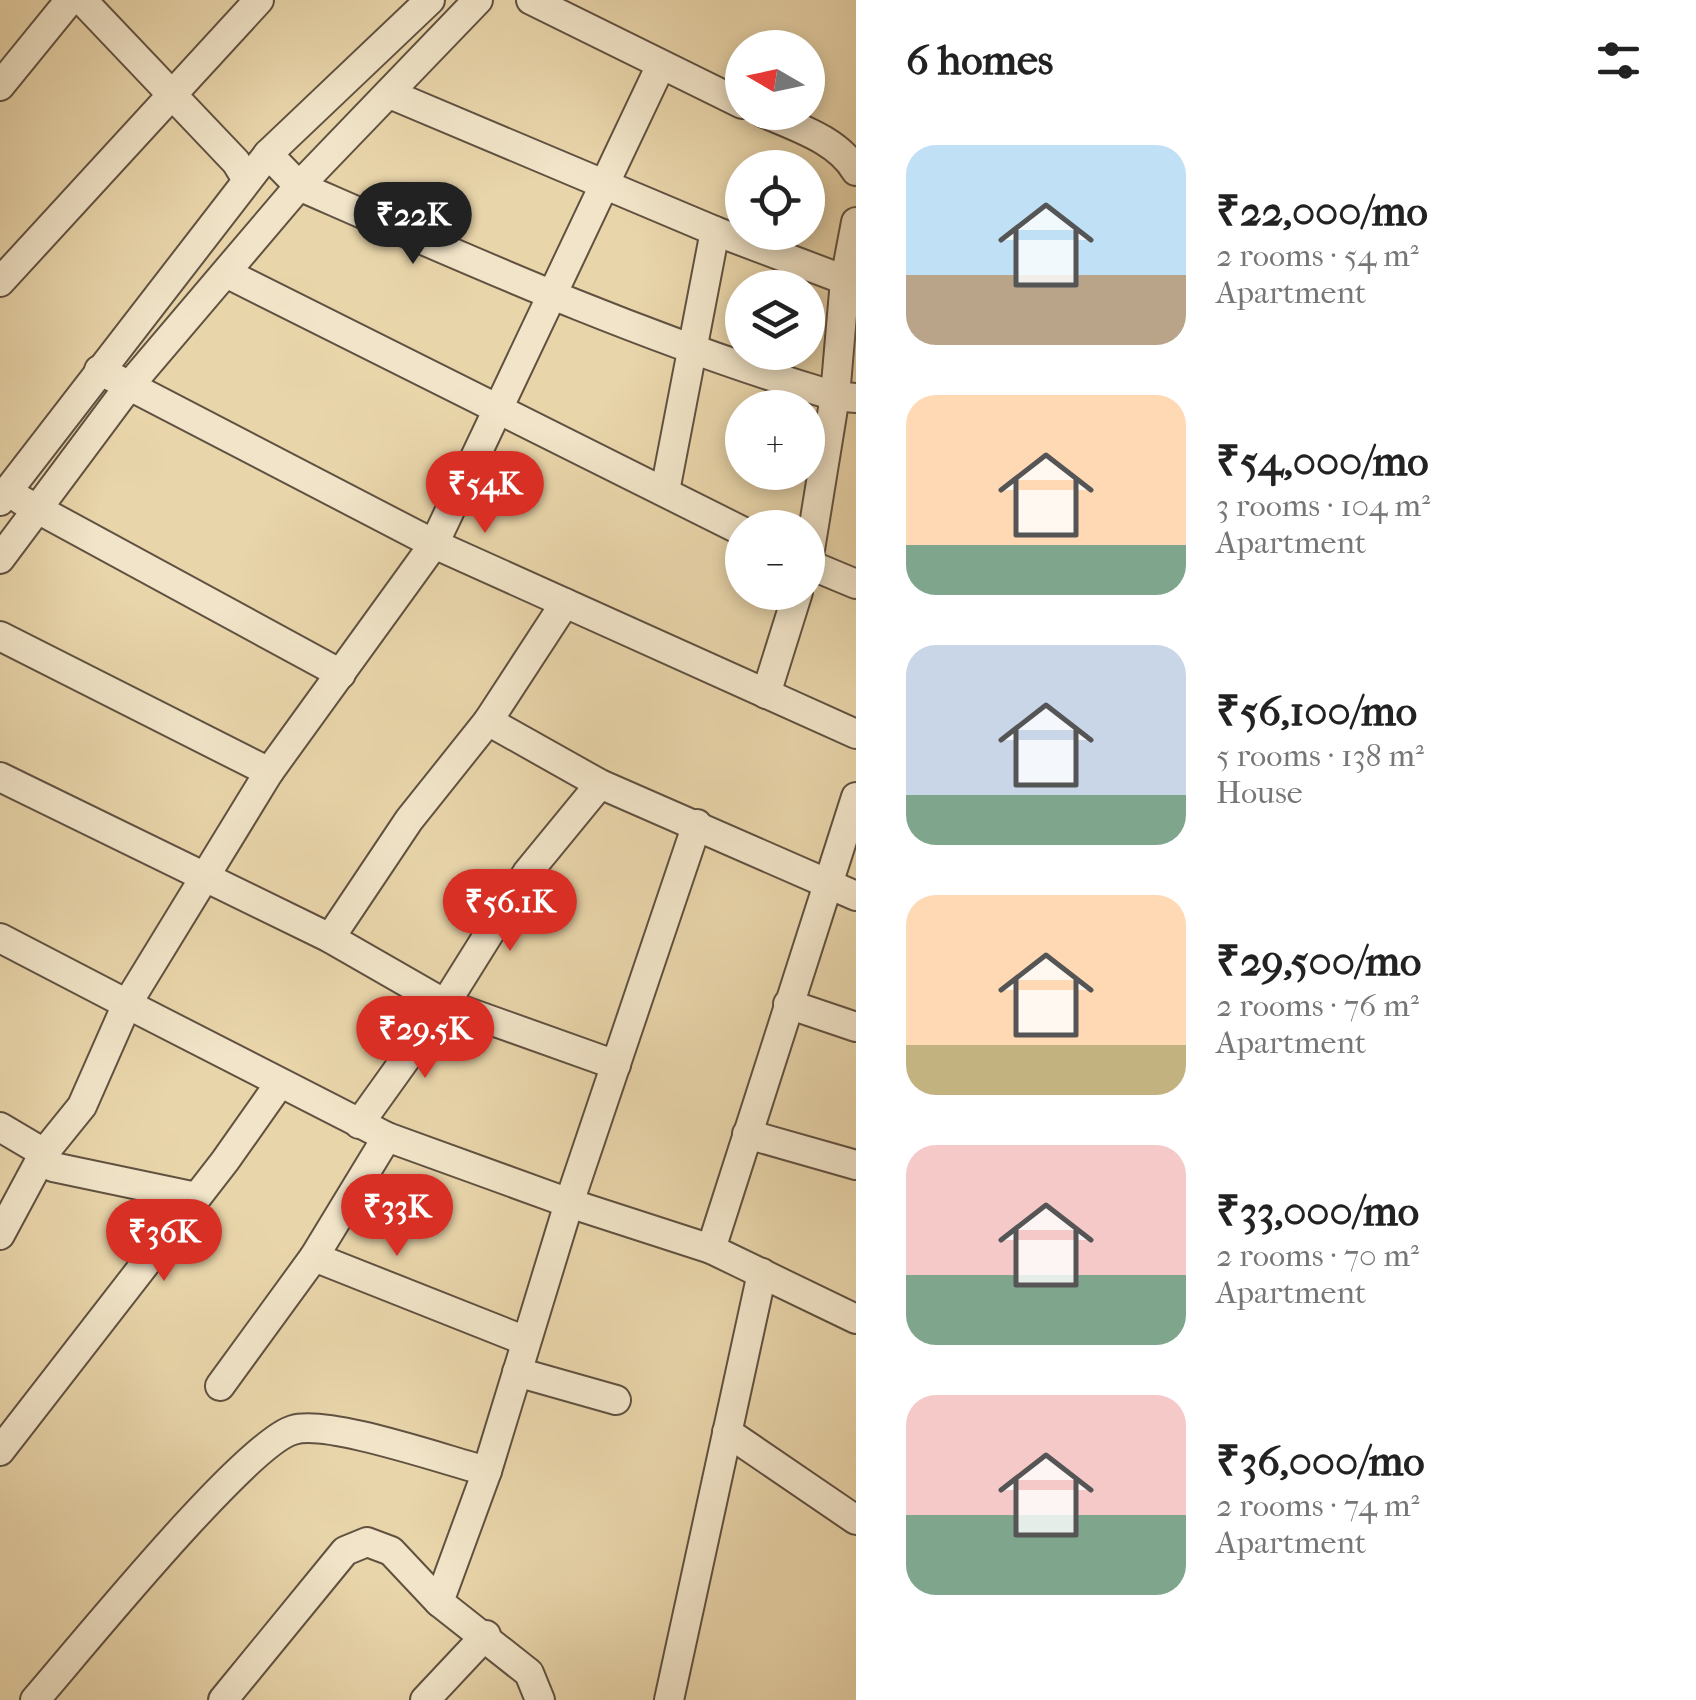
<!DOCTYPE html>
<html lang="en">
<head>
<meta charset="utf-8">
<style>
  :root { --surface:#fff; --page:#f6f6f6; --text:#222; --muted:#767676; --accent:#d93025 }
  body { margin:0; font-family:"IM FELL French Canon",serif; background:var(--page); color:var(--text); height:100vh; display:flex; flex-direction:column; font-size:38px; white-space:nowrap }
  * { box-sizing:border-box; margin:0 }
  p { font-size:32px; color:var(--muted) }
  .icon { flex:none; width:55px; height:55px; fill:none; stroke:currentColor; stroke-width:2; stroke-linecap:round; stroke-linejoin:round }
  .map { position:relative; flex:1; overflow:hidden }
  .side { display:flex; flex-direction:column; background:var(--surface); width:840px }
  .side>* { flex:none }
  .needle { width:65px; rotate:279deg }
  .buttons { position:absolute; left:725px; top:30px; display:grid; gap:20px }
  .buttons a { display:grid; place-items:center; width:100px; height:100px; border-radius:50%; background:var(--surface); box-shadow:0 5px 15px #0003; font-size:50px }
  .price { position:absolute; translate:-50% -85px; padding:0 22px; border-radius:35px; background:var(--accent); color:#fff; font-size:32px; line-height:65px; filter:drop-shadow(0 2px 5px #0008) }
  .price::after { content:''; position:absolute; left:50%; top:60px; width:30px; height:22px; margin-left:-15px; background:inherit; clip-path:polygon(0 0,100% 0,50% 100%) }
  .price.current { background:#222; color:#fff }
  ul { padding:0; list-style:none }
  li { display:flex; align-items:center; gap:30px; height:250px; padding:0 50px }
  li span { display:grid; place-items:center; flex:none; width:280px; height:200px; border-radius:30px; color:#555 }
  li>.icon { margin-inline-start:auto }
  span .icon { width:120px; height:120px; fill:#fffc; stroke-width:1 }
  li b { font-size:42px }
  h2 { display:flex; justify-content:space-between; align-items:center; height:120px; padding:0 50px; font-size:42px }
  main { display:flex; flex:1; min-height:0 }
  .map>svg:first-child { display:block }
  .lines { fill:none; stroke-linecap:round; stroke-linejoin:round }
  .street-casing { stroke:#605141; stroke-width:32 }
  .street { stroke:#f1e4c8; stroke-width:28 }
</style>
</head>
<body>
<main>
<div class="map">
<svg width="856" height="1700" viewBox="0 0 856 1700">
  <rect width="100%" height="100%" fill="#e9d5aa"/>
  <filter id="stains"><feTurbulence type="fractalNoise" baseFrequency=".002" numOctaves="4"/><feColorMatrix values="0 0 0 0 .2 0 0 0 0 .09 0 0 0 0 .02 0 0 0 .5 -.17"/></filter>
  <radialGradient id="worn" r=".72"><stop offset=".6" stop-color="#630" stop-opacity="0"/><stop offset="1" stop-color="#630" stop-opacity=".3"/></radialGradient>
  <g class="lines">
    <defs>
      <g id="street">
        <path d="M82,0L236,162L247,180"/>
        <path d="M531,0L742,104"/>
        <path d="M0,86L70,0"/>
        <path d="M390,94L715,231L845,280"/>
        <path d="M762,112C795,127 837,139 856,171"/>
        <path d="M268,154L430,0"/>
        <path d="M226,273L742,531"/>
        <path d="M0,282L259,0"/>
        <path d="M99,370L434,544L856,734"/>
        <path d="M665,491L715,231"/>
        <path d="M21,500L341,674"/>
        <path d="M0,501L268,154L299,186C475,263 649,341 835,396L845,280L856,222"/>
        <path d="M0,559L129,386L299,186L478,0"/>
        <path d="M808,562L835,396L856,398"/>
        <path d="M808,564L856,584"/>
        <path d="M565,603L488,721L600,784L856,896"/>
        <path d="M0,636L269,772"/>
        <path d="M766,694L798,592"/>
        <path d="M0,777L330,938L445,1004L359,1124"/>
        <path d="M600,784L527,873L445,1004L616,1065"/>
        <path d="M856,797L711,1249L856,1319"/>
        <path d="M697,824L569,1203L711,1249"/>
        <path d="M0,938L127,1004L82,1106L44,1153L0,1235"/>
        <path d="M330,938L409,820L488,721"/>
        <path d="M788,1004L856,1027"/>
        <path d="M0,1127L44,1153L53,1167L196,1197"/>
        <path d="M747,1134L856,1165"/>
        <path d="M387,1137L314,1257L526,1341"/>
        <path d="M517,1372L616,1400"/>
        <path d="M220,1386L314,1257"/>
        <path d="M727,1432L856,1520"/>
        <path d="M0,1451L225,1161L280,1083"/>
        <path d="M35,1700C77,1652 245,1444 293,1430C328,1419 447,1461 487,1471"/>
        <path d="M223,1700L345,1551L367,1542L391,1551L439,1602"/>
        <path d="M425,1700L486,1635"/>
        <path d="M540,1700L529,1673L439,1602L487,1471L569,1203L387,1137L127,1004L269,772L434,544L660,67"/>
        <path d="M669,1700L762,1273"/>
      </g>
    </defs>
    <use href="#street" class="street-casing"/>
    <use href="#street" class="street"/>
  </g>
  <rect width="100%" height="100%" filter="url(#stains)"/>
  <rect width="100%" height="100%" fill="url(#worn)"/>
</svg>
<div class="buttons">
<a><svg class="needle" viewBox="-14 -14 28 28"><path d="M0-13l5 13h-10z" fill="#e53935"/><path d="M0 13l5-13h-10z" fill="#767676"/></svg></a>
<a><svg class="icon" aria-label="locate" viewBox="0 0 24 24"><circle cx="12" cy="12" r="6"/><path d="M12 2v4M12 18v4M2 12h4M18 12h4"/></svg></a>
<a><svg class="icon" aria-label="layers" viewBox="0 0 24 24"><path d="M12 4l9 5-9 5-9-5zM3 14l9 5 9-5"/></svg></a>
<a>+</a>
<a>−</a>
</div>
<b class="price current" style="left:413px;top:267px">₹22K</b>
<b class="price" style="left:485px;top:536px">₹54K</b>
<b class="price" style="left:510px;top:954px">₹56.1K</b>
<b class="price" style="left:425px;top:1081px">₹29.5K</b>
<b class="price" style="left:397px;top:1259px">₹33K</b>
<b class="price" style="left:164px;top:1284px">₹36K</b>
</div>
<section class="side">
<h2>6 homes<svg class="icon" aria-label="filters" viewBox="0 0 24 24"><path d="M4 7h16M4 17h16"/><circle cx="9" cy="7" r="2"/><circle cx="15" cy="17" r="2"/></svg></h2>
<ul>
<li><span style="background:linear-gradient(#bfe0f5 65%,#b9a48a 0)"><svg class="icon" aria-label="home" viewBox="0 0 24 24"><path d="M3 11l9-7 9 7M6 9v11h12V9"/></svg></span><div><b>₹22,000/mo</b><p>2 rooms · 54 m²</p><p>Apartment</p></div></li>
<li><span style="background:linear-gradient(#ffd9b3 75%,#7fa58c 0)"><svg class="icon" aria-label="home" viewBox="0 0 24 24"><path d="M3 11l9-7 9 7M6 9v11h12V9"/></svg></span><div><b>₹54,000/mo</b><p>3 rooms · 104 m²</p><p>Apartment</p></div></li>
<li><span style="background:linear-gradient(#c9d6e8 75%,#7fa58c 0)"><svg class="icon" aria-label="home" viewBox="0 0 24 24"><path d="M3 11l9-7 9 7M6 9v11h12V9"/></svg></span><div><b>₹56,100/mo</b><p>5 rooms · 138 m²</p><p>House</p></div></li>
<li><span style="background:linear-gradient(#ffd9b3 75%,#c2b280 0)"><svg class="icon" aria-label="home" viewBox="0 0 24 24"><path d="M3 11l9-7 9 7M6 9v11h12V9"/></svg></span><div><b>₹29,500/mo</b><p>2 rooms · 76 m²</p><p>Apartment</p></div></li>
<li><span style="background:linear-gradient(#f6c9c9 65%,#7fa58c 0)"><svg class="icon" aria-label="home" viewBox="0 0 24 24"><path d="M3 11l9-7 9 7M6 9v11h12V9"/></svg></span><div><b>₹33,000/mo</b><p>2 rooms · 70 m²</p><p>Apartment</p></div></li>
<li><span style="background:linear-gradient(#f6c9c9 60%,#7fa58c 0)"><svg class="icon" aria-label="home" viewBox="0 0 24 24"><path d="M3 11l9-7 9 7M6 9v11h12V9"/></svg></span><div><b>₹36,000/mo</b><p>2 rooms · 74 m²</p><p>Apartment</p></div></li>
</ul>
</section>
</main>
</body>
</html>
